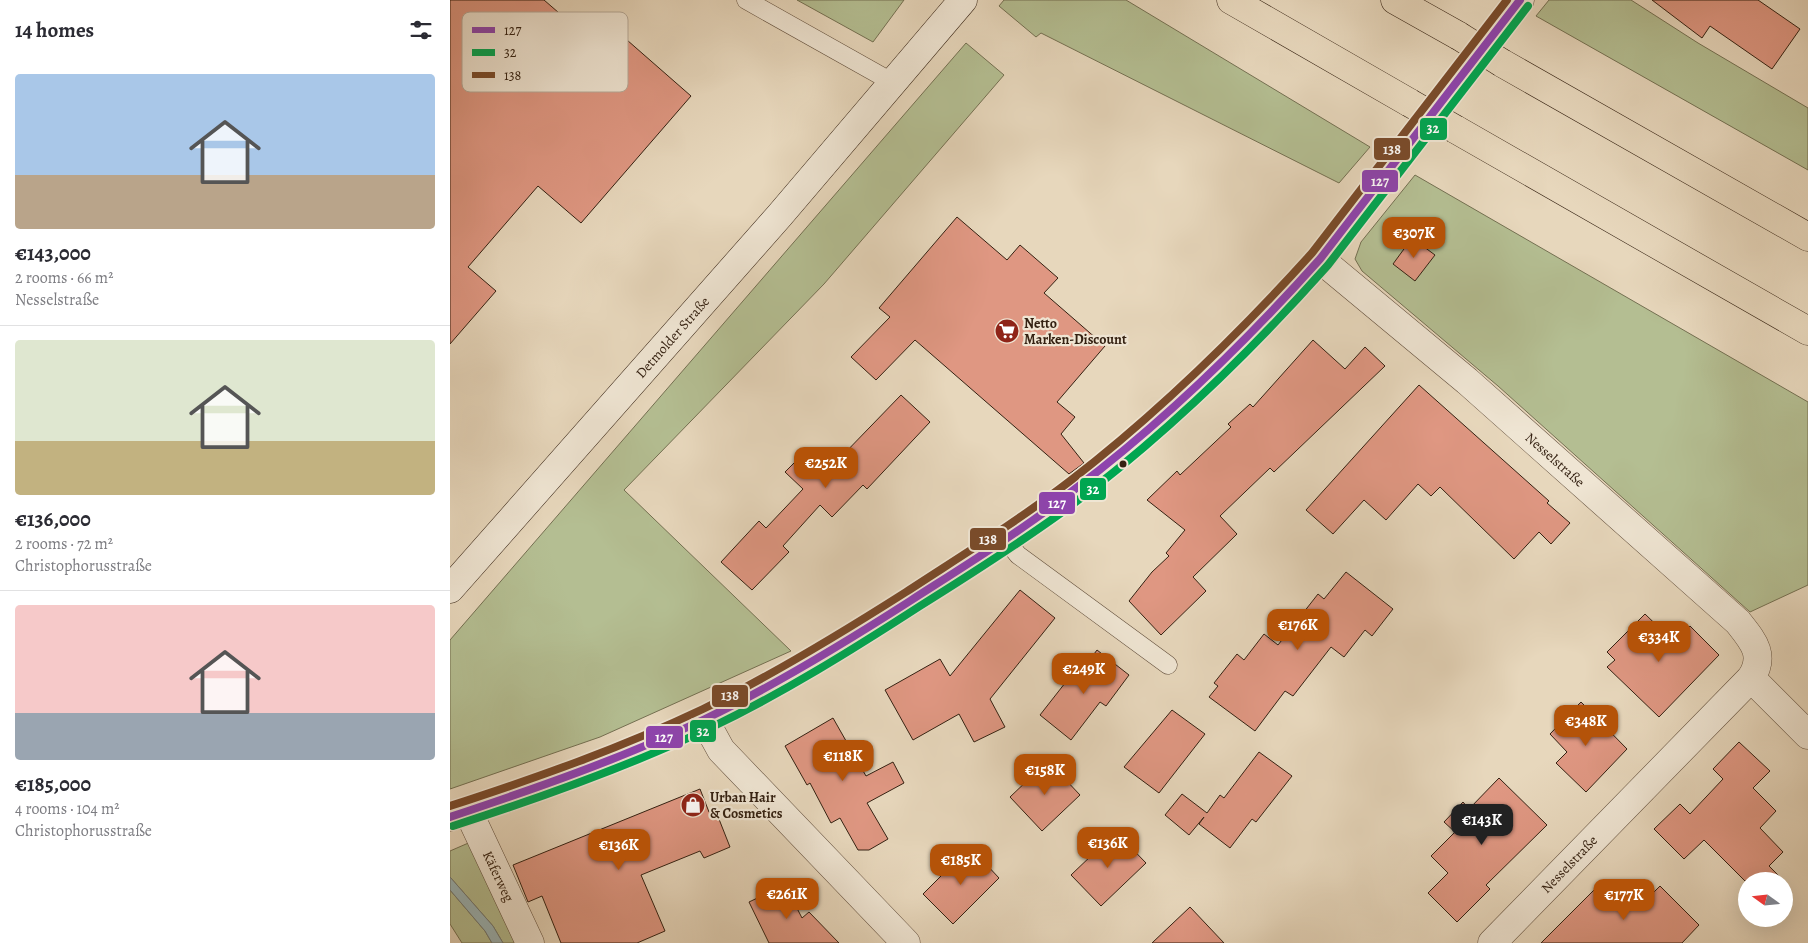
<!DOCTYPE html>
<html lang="en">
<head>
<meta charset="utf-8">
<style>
  :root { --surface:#fff; --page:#f2f2f3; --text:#2b2b33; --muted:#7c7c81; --line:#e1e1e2; --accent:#b45309 }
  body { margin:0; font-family:Alegreya,serif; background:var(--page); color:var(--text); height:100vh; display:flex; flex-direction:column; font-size:19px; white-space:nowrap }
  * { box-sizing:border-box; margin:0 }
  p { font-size:16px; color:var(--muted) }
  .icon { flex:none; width:28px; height:28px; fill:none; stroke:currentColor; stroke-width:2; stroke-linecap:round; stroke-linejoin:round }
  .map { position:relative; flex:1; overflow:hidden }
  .details { display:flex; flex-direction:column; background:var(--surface); width:450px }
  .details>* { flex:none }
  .needle { width:32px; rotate:285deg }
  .fabs { position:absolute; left:1288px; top:872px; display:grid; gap:10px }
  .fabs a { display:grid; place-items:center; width:55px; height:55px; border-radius:50%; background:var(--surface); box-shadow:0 5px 20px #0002; font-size:25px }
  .price { position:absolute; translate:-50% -42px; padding:0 11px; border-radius:10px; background:var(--accent); color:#fff; font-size:16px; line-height:32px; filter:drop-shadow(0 1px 2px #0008) }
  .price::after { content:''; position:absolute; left:50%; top:30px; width:15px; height:11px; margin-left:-8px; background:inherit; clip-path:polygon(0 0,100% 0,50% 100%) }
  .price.current { background:#222; color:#fff }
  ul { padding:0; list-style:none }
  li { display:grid; align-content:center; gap:10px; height:265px; padding:0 15px }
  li+li { border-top:1px solid var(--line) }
  li span { display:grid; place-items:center; height:155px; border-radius:5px; color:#555 }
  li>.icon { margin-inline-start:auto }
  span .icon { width:90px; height:90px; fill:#fffc; stroke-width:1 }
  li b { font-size:21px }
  h2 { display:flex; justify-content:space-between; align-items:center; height:60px; padding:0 15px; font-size:21px }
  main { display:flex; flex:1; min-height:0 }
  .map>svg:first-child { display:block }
  .green { fill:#b4be92; stroke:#747052 }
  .water { fill:#9bb7ba; stroke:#727b77 }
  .building { fill:#df9782; stroke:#342112 }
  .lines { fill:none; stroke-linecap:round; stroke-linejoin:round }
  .lane-casing { stroke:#614e3c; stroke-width:19 }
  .street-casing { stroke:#614e3c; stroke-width:29 }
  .secondary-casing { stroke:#342112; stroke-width:29 }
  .highway-casing { stroke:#342112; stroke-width:29 }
  .lane { stroke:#efe5d3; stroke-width:18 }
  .street { stroke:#efe5d3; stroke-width:28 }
  .secondary { stroke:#efe5d3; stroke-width:28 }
  .highway { stroke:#e7d7bc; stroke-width:28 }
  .highway-bridge-casing { stroke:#342112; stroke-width:29; stroke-linecap:butt }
  .highway-bridge { stroke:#e7d7bc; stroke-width:28 }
  .bus-1-casing { stroke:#efe5d3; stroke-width:11 }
  .bus-2-casing { stroke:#efe5d3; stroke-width:11 }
  .bus-3-casing { stroke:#efe5d3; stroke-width:11 }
  .bus-1 { stroke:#8e44ad; stroke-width:8 }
  .bus-2 { stroke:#00a651; stroke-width:8 }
  .bus-3 { stroke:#7a4b2a; stroke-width:8 }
  .bus-dot { fill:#342112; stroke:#efe5d3; stroke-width:2 }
  .labels { text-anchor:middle; stroke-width:4.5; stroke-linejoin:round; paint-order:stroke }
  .poi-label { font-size:14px; font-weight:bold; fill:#342112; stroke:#efe5d3; text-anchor:start }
  .street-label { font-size:14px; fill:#342112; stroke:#efe5d3 }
  .key { fill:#efe5d3; stroke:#b7aa99; stroke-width:1 }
  .key-label { font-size:14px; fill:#342112 }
  .line-badge { stroke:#efe5d3; stroke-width:2 }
  .badge-label { font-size:14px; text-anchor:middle; font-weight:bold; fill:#fff }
</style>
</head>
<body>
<main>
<section class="details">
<h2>14 homes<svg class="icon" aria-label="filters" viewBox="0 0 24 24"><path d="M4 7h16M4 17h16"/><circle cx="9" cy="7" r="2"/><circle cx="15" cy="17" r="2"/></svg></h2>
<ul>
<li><span style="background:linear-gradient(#a9c7e8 65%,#b9a48a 0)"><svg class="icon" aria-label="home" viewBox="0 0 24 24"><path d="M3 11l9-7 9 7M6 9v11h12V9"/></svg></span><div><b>€143,000</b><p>2 rooms · 66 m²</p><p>Nesselstraße</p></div></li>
<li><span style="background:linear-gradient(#dfe7d0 65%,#c2b280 0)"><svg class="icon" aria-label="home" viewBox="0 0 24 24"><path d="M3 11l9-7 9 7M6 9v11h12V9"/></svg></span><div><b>€136,000</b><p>2 rooms · 72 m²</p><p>Christophorusstraße</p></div></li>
<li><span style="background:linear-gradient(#f6c9c9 70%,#9aa5b1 0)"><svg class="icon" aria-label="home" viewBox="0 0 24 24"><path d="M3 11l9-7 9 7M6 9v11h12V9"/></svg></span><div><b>€185,000</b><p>4 rooms · 104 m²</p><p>Christophorusstraße</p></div></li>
</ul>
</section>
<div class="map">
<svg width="1358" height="943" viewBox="0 0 1358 943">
  <rect width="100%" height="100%" fill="#e7d7bc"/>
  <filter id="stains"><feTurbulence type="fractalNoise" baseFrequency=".004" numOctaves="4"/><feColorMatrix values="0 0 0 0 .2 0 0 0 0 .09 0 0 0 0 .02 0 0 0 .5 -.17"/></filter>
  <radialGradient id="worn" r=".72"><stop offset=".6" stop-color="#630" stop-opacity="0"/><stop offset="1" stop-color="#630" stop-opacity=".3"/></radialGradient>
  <g class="green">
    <path d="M347,0H454L423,42Z"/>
    <path d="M554,0H676L920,147L889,183L591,33L586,37L549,6Z"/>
    <path d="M1099,0H1181L1248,43L1358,108V170L1086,16Z"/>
    <path d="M516,43L554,75L374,284L174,490L341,651L150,737L0,789V640Z"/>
    <path d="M965,175L1358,402V585L1300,612L1048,386L912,271L905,259L911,242Z"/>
    <path d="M23,841L72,943H53L43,926L0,877V851Z"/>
    <path d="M0,890L35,931L42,943H12L0,924Z"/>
  </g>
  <path class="water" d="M0,877L43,926L53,943H42L35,931L0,890Z"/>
  <g class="building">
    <path d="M0,0H94L153,51L169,33L241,96L131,223L88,186L18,267L46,291L0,344Z"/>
    <path d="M1202,0H1308L1350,29L1322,69L1260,26L1252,38Z"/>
    <path d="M507,217L557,260L570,245L608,278L594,293L655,346L607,402L625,417L611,434L634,463L619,474L465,340L426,380L401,357L440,317L429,308Z"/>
    <path d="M962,238L985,255L965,281L943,264Z"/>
    <path d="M863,340L895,369L915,347L935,366L824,472L820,468L770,516L787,534L743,577L756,591L711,635L679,601L702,572L719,556L716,553L735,530L697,500L727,471L730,475L781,427L778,424L800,404L803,407Z"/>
    <path d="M969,385L1099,501L1097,503L1120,523L1101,544L1089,532L1064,559L990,487L981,496L968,484L936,520L914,500L883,534L856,510Z"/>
    <path d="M451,395L480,422L417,489L413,485L382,517L370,505L333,546L339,552L302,590L271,562L309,521L316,528L353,489L335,472L354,453L373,471L388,456L390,458Z"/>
    <path d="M896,572L943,609L922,636L915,630L894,657L881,647L843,696L835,691L805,731L759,697L768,686L764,683L787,654L794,660L814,634L828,645L868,594L874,599Z"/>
    <path d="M570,590L605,618L540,699L555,727L524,742L509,714L463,740L435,690L490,659L500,676Z"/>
    <path d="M1195,614L1224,642L1240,626L1269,655L1209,717L1157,667L1165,660L1157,652Z"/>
    <path d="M647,650L679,675L656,706L650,702L621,740L590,715L619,678L624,681Z"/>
    <path d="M1131,702L1177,749L1136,792L1106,763L1117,752L1100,734Z"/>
    <path d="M722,710L755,734L709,793L674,767Z"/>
    <path d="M383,718L416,776L443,762L454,783L417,803L438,839L419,850H408L390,818L381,823L360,783L357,785L335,746Z"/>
    <path d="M1289,742L1320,771L1303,788L1326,811L1310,828L1333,852L1319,866L1334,881H1295L1254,840L1234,859L1204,829L1230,804L1240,814L1273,779L1263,769Z"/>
    <path d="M809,752L842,776L806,822L802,819L780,848L749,824L754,817L739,835L715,815L732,794L757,813L770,795L774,798Z"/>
    <path d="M598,761L630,795L592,831L560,797Z"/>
    <path d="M1049,778L1097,825L1036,885L1040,889L1007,922L978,893L998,873L981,856L1005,832L994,822L1013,802L1019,809Z"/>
    <path d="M250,789L259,812L265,809L280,847L254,858L250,851L191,875L215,931L187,943H111L92,896L78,902L63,865Z"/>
    <path d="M666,832L696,863L651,906L621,875Z"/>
    <path d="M520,847L549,878L503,924L473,894Z"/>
    <path d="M1154,880L1185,911L1210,886L1249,925L1232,943H1091Z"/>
    <path d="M335,885L352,918L359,912L389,943H319L299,902Z"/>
    <path d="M740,907L774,943H702Z"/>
  </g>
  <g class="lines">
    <defs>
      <g id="lane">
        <path d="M296,0L442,82"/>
        <path d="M556,540L568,555L718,665"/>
      </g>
      <g id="street">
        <path id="s1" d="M870,259L1017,381L1288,622C1303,641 1316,655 1301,678L1042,943"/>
        <path d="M1301,678L1358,735"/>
        <path d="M254,719L271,750L456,943"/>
        <path id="s2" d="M18,811L80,943"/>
        <path d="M0,817C86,789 173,758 255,719C327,685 393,644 460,601C516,565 573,530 626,489C715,421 796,343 870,259L1070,0"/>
      </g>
      <g id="secondary">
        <path id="s3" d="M0,589L330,215L513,0"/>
      </g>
      <g id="highway">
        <path d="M781,0L960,103"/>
        <path d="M945,0L1009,36"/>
        <path d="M1052,63L1358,237"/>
        <path d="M1005,129L1358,331"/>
      </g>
    </defs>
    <use href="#lane" class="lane-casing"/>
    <use href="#street" class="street-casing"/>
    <use href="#secondary" class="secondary-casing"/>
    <use href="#highway" class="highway-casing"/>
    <use href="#lane" class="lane"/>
    <use href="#street" class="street"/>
    <use href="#secondary" class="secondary"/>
    <use href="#highway" class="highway"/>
    <defs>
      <g id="highway-bridge">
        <path d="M1009,36L1052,63"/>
        <path d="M960,103L1005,129"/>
      </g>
    </defs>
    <use href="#highway-bridge" class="highway-bridge-casing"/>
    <use href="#highway-bridge" class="highway-bridge"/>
    <defs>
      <path id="bus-1" d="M0,817C87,788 173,758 255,719C326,685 393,644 460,601C516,565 573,530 625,489C715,421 795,343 870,259L1070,0"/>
      <path id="bus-2" d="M3,826C90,798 177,767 260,728C333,693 402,650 470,606C518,576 565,546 611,513C709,441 797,356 878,265L1078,6"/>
      <path id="bus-3" d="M0,806C86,778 171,748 253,709C323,675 390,634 456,592C511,556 568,521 620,481C708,413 788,335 862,253L1057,0"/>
    </defs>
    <use href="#bus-1" class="bus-1-casing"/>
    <use href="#bus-2" class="bus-2-casing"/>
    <use href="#bus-3" class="bus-3-casing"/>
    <use href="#bus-1" class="bus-1"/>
    <use href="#bus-2" class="bus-2"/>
    <use href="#bus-3" class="bus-3"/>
  </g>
  <defs>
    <symbol id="supermarket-disc" viewBox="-11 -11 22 22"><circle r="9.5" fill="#8f2418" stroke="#efe5d3"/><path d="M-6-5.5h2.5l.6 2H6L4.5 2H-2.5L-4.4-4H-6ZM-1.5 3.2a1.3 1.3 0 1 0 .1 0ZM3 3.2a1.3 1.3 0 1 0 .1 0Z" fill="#fff"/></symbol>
    <symbol id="shop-disc" viewBox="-11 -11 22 22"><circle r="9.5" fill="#8f2418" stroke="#efe5d3"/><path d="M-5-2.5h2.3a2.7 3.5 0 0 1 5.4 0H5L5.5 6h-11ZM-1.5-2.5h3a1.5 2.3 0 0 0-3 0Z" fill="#fff"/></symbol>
  </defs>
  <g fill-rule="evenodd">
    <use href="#supermarket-disc" x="543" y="317" width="28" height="28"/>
    <use href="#shop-disc" x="229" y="791" width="28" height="28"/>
  </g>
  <circle class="bus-dot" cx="673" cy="464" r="4.5"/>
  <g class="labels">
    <g class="poi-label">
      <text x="574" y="328">Netto<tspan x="574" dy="16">Marken-Discount</tspan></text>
      <text x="260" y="802">Urban Hair<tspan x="260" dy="16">&amp; Cosmetics</tspan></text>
    </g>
    <g class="street-label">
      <text dy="5" stroke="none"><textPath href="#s3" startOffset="336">Detmolder Straße</textPath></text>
      <text dy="5" stroke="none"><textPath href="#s1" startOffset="309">Nesselstraße</textPath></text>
      <text transform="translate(1119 864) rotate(-46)" y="5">Nesselstraße</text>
      <text dy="5" stroke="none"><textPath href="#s2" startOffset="72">Käferweg</textPath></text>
    </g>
  </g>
  <rect x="12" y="12" width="166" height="80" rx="8" class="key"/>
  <rect x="22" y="27" width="23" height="6" fill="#8e44ad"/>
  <rect x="22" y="49" width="23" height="7" fill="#00a651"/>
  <rect x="22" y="72" width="23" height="6" fill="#7a4b2a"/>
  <g class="key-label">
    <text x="54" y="35">127</text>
    <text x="54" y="57">32</text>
    <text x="54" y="80">138</text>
  </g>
  <g class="line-badge">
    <rect x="969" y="117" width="29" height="24" rx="5" fill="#00a651"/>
    <rect x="923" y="137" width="38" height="24" rx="5" fill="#7a4b2a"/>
    <rect x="911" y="169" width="38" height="24" rx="5" fill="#8e44ad"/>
    <rect x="629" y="477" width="28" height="24" rx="5" fill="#00a651"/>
    <rect x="588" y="491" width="38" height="24" rx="5" fill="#8e44ad"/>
    <rect x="519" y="527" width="38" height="24" rx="5" fill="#7a4b2a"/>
    <rect x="261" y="684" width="38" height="24" rx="5" fill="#7a4b2a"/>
    <rect x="239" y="719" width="28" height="24" rx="5" fill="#00a651"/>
    <rect x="195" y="725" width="39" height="24" rx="5" fill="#8e44ad"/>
  </g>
  <g class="badge-label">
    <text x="983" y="133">32</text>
    <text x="942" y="154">138</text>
    <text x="930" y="186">127</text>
    <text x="643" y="494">32</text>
    <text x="607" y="508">127</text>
    <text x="538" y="544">138</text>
    <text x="280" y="700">138</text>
    <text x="253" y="736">32</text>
    <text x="214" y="742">127</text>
  </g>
  <rect width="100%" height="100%" filter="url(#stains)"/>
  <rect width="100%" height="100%" fill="url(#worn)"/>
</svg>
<div class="fabs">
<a><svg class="needle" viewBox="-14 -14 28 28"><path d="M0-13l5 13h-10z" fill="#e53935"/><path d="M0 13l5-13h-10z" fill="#7c7c81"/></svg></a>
</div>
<b class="price" style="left:964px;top:259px">€307K</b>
<b class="price" style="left:376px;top:489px">€252K</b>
<b class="price" style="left:848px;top:651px">€176K</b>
<b class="price" style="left:1209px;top:663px">€334K</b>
<b class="price" style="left:634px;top:695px">€249K</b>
<b class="price" style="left:1136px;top:747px">€348K</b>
<b class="price" style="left:393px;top:782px">€118K</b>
<b class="price" style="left:595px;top:796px">€158K</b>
<b class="price current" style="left:1032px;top:846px">€143K</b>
<b class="price" style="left:658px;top:869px">€136K</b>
<b class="price" style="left:169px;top:871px">€136K</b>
<b class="price" style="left:511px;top:886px">€185K</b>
<b class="price" style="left:337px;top:920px">€261K</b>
<b class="price" style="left:1174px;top:921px">€177K</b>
</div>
</main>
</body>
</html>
